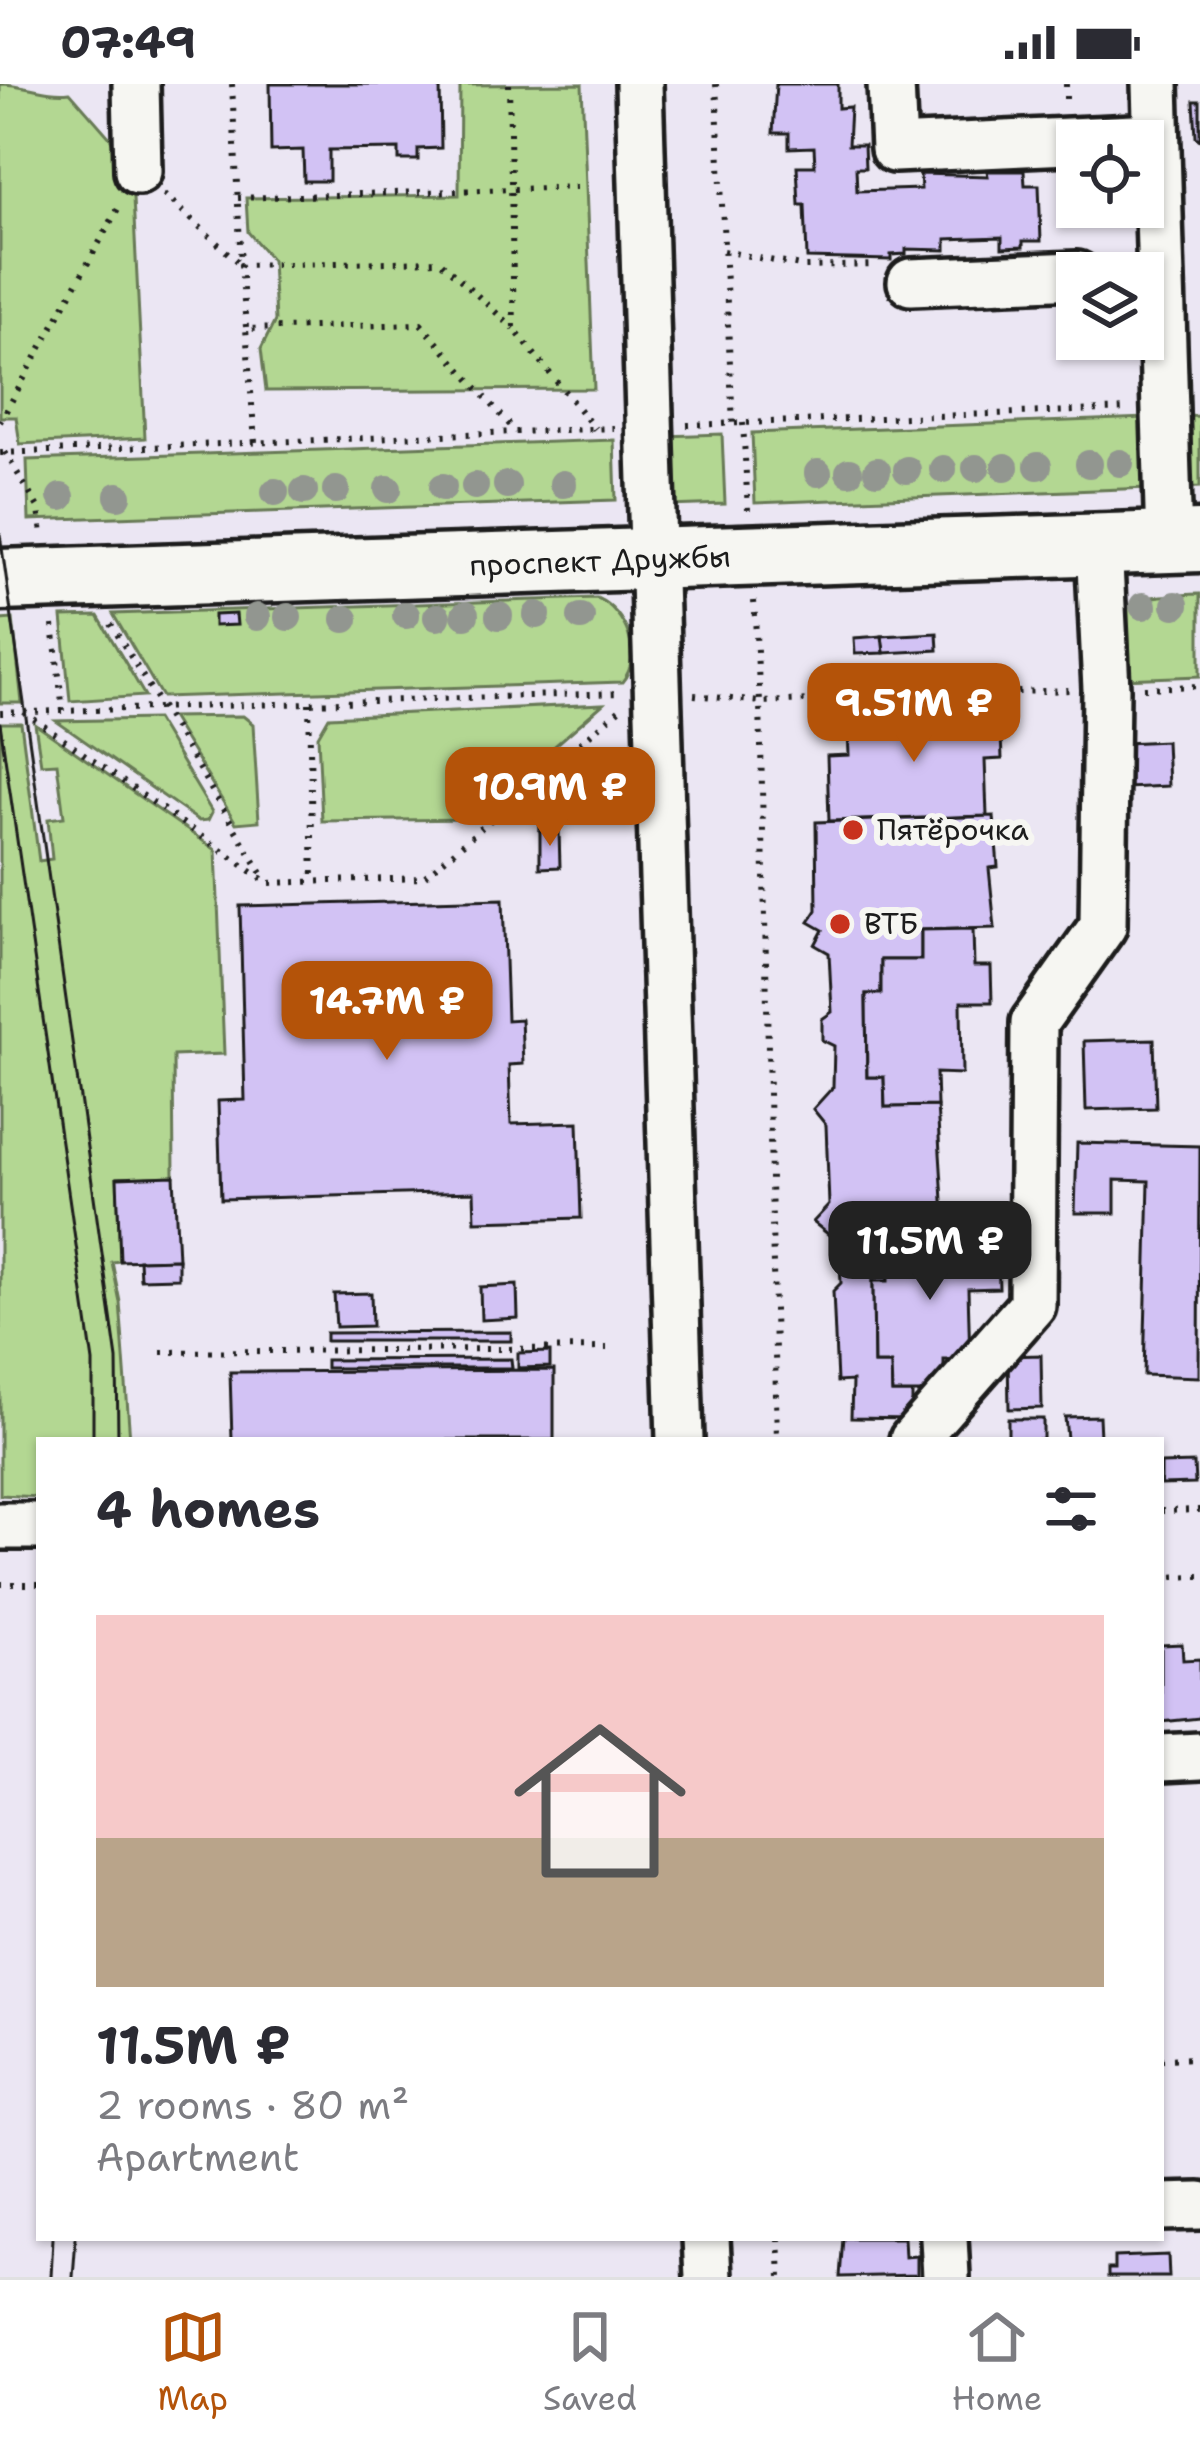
<!DOCTYPE html>
<html lang="en">
<head>
<meta charset="utf-8">
<style>
  :root { --surface:#fff; --page:#f2f2f3; --text:#2b2b33; --muted:#7c7c81; --line:#e1e1e2; --accent:#b45309 }
  body { margin:0; font-family:"Shantell Sans",sans-serif; background:var(--page); color:var(--text); height:100vh; display:flex; flex-direction:column; font-size:45px; white-space:nowrap }
  * { box-sizing:border-box; margin:0 }
  p { font-size:39px; color:var(--muted) }
  .icon { flex:none; width:66px; height:66px; fill:none; stroke:currentColor; stroke-width:2; stroke-linecap:round; stroke-linejoin:round }
  .map { position:relative; flex:1; overflow:hidden }
  .details { position:absolute; left:36px; top:1353px; width:1128px; height:804px; display:flex; flex-direction:column; background:var(--surface); border-radius:0px; box-shadow:0 3px 9px #0004 }
  .details>* { flex:none }
  .fabs { position:absolute; left:1056px; top:36px; display:grid; gap:24px }
  .fabs a { display:grid; place-items:center; width:108px; height:108px; border-radius:0px; background:var(--surface); box-shadow:0 3px 9px #0004; font-size:60px }
  .price { position:absolute; translate:-50% -102px; padding:0 27px; border-radius:24px; background:var(--accent); color:#fff; font-size:39px; line-height:78px; filter:drop-shadow(0 3px 6px #0008) }
  .price::after { content:''; position:absolute; left:50%; top:72px; width:36px; height:27px; margin-left:-18px; background:inherit; clip-path:polygon(0 0,100% 0,50% 100%) }
  .price.current { background:#222; color:#fff }
  ul { padding:0; list-style:none }
  li { display:grid; align-content:center; gap:24px; height:636px; padding:0 60px }
  li span { display:grid; place-items:center; height:372px; border-radius:0px; color:#555 }
  li>.icon { margin-inline-start:auto }
  span .icon { width:216px; height:216px; fill:#fffc; stroke-width:1 }
  li b { font-size:51px }
  h2 { display:flex; justify-content:space-between; align-items:center; height:144px; padding:0 60px; font-size:51px }
  .status { display:flex; justify-content:space-between; align-items:center; height:84px; padding:0 60px; background:var(--surface); direction:ltr }
  .status svg { height:33px; fill:currentColor }
  .dock { display:flex; justify-content:space-around; align-items:center; height:168px; border-top:3px solid var(--line); background:var(--surface); font-size:33px; color:var(--muted) }
  .dock a { display:grid; justify-items:center; gap:6px }
  .dock .current { color:var(--accent) }
  .map>svg:first-child { display:block }
  .green { fill:#b3d792; stroke:#687a57; stroke-width:3 }
  .building { fill:#d2c2f4; stroke:#1c1c1c; stroke-width:3 }
  .lines { fill:none; stroke-linecap:round; stroke-linejoin:round }
  .minor-casing { stroke:#1c1c1c; stroke-width:54 }
  .major-casing { stroke:#1c1c1c; stroke-width:69 }
  .path { stroke:#1c1c1c; stroke-width:6; stroke-dasharray:3 9; stroke-linecap:butt }
  .minor { stroke:#f6f6f2; stroke-width:45 }
  .major { stroke:#f6f6f2; stroke-width:60 }
  .tram { stroke:#1c1c1c; stroke-width:3 }
  .tree { fill:#929690 }
  .poi-dot { fill:#c8321e; stroke:#f6f6f2; stroke-width:4.5 }
  .labels { text-anchor:middle; stroke-width:12; stroke-linejoin:round; paint-order:stroke }
  .street-label { font-size:30px; fill:#1c1c1c; stroke:#f6f6f2 }
  .poi-label { font-size:30px; fill:#1c1c1c; stroke:#f6f6f2; text-anchor:start }
</style>
</head>
<body>
<div class="status"><b>07:49</b><svg viewBox="0 0 49 12"><path d="M0 12V9h3v3zM5 12V6h3v6zM10 12V3h3v9zM15 12V0h3v12zM26 1h20v11H26zM47 4h2v5h-2z"/></svg></div>
<div class="map">
<svg width="1200" height="2193" viewBox="0 0 1200 2193">
  <rect width="100%" height="100%" fill="#ebe6f3"/>
  <filter id="ink" filterUnits="userSpaceOnUse"><feTurbulence type="fractalNoise" baseFrequency=".00833" numOctaves="2"/><feDisplacementMap in="SourceGraphic" scale="24" xChannelSelector="R" yChannelSelector="G"/><feConvolveMatrix kernelMatrix="1 2 1 2 8 2 1 2 1" color-interpolation-filters="sRGB"/></filter>
  <g filter="url(#ink)">
    <g class="green">
      <path d="M0,0C25,0 45,11 70,8L111,55L133,114L145,354L20,360L16,333H0Z"/>
      <path d="M582,0L594,305L266,307L261,265L275,237L272,176L248,148L246,114L459,111L460,1Z"/>
      <path d="M1200,332V403L1180,404L1177,333Z"/>
      <path d="M1146,334L1149,404L755,419L752,349Z"/>
      <path d="M722,350L725,420L669,422L666,352Z"/>
      <path d="M614,356L616,416L29,436L27,376Z"/>
      <path d="M1200,510V592L1123,595C1120,513 1117,513 1200,510Z"/>
      <path d="M597,514C626,527 644,572 622,598L162,613L113,530Z"/>
      <path d="M98,532L145,612L70,617L62,533Z"/>
      <path d="M13,535L22,619H0V536Z"/>
      <path d="M603,620L471,735L322,737L318,652L329,633Z"/>
      <path d="M243,632L253,640L259,737L236,739L171,633Z"/>
      <path d="M156,635L212,728L208,736L199,737L56,637Z"/>
      <path d="M0,639H21L39,777L52,775L48,735L64,733L57,679L41,680L35,640L216,766L224,970L173,972L174,1092L117,1094L120,1177L112,1178L120,1218L130,1356H39V1413L0,1411Z"/>
    </g>
    <g class="building">
      <path d="M270,0H440L441,64L418,65V76H399V65L329,66V97H304L303,66L271,67Z"/>
      <path d="M776,0H838V24L850,23L848,61H864L865,84H856L857,107L921,105L920,90L988,92L987,87H1024L1025,101H1039L1041,157H1023V163L1002,164V153L946,155V166L906,165V170L891,171V176L807,174L805,121H799L797,82H815L814,63L789,64V49H773Z"/>
      <path d="M1194,17H1200V56L1196,53Z"/>
      <path d="M236,530L237,541L214,542V531Z"/>
      <path d="M937,549L938,566L884,569L882,552Z"/>
      <path d="M882,552L884,569L855,570L854,554Z"/>
      <path d="M877,622V630L1000,626L1002,675L985,676L987,732L829,737L827,672L849,671L847,623Z"/>
      <path d="M1166,657L1168,702L1126,704L1124,659Z"/>
      <path d="M557,709L559,747H540L538,710Z"/>
      <path d="M994,732L998,783L989,784L995,844L921,846V876H881V910H866L867,993H884L885,1023L937,1022L944,1132L928,1133L929,1162L888,1163V1197H873L874,1280H891L892,1309H912V1335L851,1334L852,1297L837,1298L833,1207L841,1199L839,1159L813,1138L829,1121L826,1041L813,1025L833,1003L834,962L822,956V935L832,928L829,869L815,861L823,846L809,838L817,826L816,738Z"/>
      <path d="M540,747H559L560,783L540,784Z"/>
      <path d="M503,815L507,936L521,935L523,980L509,981L511,1040L578,1038L581,1134L475,1137L474,1108L221,1115L218,1017L245,1016L240,822Z"/>
      <path d="M973,845L974,882H991L992,918H961L962,990L936,989L937,1022L885,1023L884,993H867L866,910H881V876H921V846Z"/>
      <path d="M1154,955L1156,1024L1086,1026L1084,957Z"/>
      <path d="M1077,1059L1200,1062L1199,1293L1144,1291L1149,1097L1115,1096V1129H1075Z"/>
      <path d="M174,1092L178,1175L120,1177L117,1094Z"/>
      <path d="M981,1132V1169H998L999,1204L968,1205L970,1276H944V1309H892L891,1280H874L873,1197H888V1163L929,1162L928,1133Z"/>
      <path d="M178,1175V1194L140,1195L139,1176Z"/>
      <path d="M517,1201L518,1234L481,1236L480,1203Z"/>
      <path d="M371,1209L372,1242L336,1243L334,1210Z"/>
      <path d="M511,1248V1257H326V1249Z"/>
      <path d="M550,1268V1283L518,1284V1269Z"/>
      <path d="M1041,1271L1042,1324L1009,1325L1008,1272Z"/>
      <path d="M511,1275L512,1284H326V1276Z"/>
      <path d="M554,1286V1356H232L230,1288Z"/>
      <path d="M1099,1332L1100,1354L1067,1355L1065,1333Z"/>
      <path d="M1008,1335H1043V1356L1008,1355Z"/>
      <path d="M1194,1379L1195,1400L1161,1401V1380Z"/>
      <path d="M1182,1560L1183,1576L1200,1575V1634L1161,1638V1561Z"/>
      <path d="M843,2154H904L905,2173L917,2172V2191L840,2193Z"/>
      <path d="M1168,2171L1169,2193H1108V2185H1114V2173Z"/>
    </g>
    <g class="lines">
      <defs>
        <g id="minor">
          <path d="M136,0L138,87"/>
          <path d="M639,0L680,1356"/>
          <path d="M891,0L894,65L1156,53"/>
          <path d="M1155,0L1169,458"/>
          <path d="M911,198L1077,191"/>
          <path d="M913,1356L1032,1221L1034,939L1103,842L1106,605L1099,460"/>
          <path d="M0,1442H39"/>
          <path d="M1161,1674L1200,1672"/>
          <path d="M1161,2123L1200,2122"/>
          <path d="M706,2154L708,2193"/>
          <path d="M944,2154L946,2193"/>
        </g>
        <path id="major" d="M0,496L1200,457"/>
      </defs>
      <use href="#minor" class="minor-casing"/>
      <use href="#major" class="major-casing"/>
      <g class="path">
        <path d="M232,0L241,181"/>
        <path d="M509,0L514,245L595,345"/>
        <path d="M716,0L733,340"/>
        <path d="M1066,0V17"/>
        <path d="M164,110L241,181"/>
        <path d="M238,114L577,103"/>
        <path d="M723,167L805,183L874,181"/>
        <path d="M246,243L241,181L440,177L514,245"/>
        <path d="M0,338L120,121"/>
        <path d="M743,339L748,426"/>
        <path d="M687,341L1130,325"/>
        <path d="M255,358L246,245L421,240L516,348"/>
        <path d="M5,368L39,425L42,451"/>
        <path d="M0,369L614,344"/>
        <path d="M754,517L760,618L777,1356"/>
        <path d="M111,540L266,796"/>
        <path d="M53,541L63,627"/>
        <path d="M1144,604L1200,602"/>
        <path d="M694,611L760,618L1070,606"/>
        <path d="M309,619L313,798"/>
        <path d="M24,628L268,799L423,794L619,626"/>
        <path d="M0,629L621,609"/>
        <path d="M161,1268L607,1264"/>
        <path d="M1161,1427L1200,1426"/>
        <path d="M1161,1493L1200,1492"/>
        <path d="M0,1500H39"/>
        <path d="M1161,1975L1200,1974"/>
        <path d="M779,2154L781,2193"/>
      </g>
      <use href="#minor" class="minor"/>
      <use href="#major" class="major"/>
      <g class="tram">
        <path d="M0,450L117,1275L118,1356"/>
        <path d="M0,639L93,1278V1356"/>
        <path d="M51,2193L53,2154"/>
        <path d="M73,2193L76,2154"/>
      </g>
    </g>
    <g class="tree">
      <circle cx="1120" cy="379" r="14"/>
      <circle cx="1089" cy="380" r="14"/>
      <circle cx="1038" cy="382" r="14"/>
      <circle cx="1005" cy="383" r="14"/>
      <circle cx="976" cy="384" r="14"/>
      <circle cx="943" cy="385" r="14"/>
      <circle cx="907" cy="386" r="14"/>
      <circle cx="877" cy="387" r="14"/>
      <circle cx="849" cy="388" r="14"/>
      <circle cx="818" cy="389" r="14"/>
      <circle cx="563" cy="400" r="14"/>
      <circle cx="507" cy="401" r="14"/>
      <circle cx="475" cy="402" r="14"/>
      <circle cx="443" cy="403" r="14"/>
      <circle cx="388" cy="405" r="14"/>
      <circle cx="336" cy="406" r="14"/>
      <circle cx="304" cy="407" r="14"/>
      <circle cx="275" cy="408" r="14"/>
      <circle cx="118" cy="412" r="14"/>
      <circle cx="61" cy="413" r="14"/>
      <circle cx="1175" cy="521" r="14"/>
      <circle cx="1143" cy="522" r="14"/>
      <circle cx="406" cy="531" r="14"/>
      <circle cx="465" cy="531" r="14"/>
      <circle cx="537" cy="531" r="14"/>
      <circle cx="499" cy="532" r="14"/>
      <circle cx="257" cy="533" r="14"/>
      <circle cx="288" cy="533" r="14"/>
      <circle cx="437" cy="533" r="14"/>
      <circle cx="581" cy="533" r="14"/>
      <circle cx="345" cy="535" r="14"/>
    </g>
  </g>
  <g class="poi-dot">
    <circle cx="853" cy="746" r="12"/>
    <circle cx="840" cy="840" r="12"/>
  </g>
  <g class="labels">
    <g class="street-label">
      <text transform="translate(600 477) rotate(-2)" y="10">проспект Дружбы</text>
    </g>
    <g class="poi-label">
      <text x="877" y="756">Пятёрочка</text>
      <text x="864" y="850">ВТБ</text>
    </g>
  </g>
</svg>
<div class="fabs">
<a><svg class="icon" aria-label="locate" viewBox="0 0 24 24"><circle cx="12" cy="12" r="6"/><path d="M12 2v4M12 18v4M2 12h4M18 12h4"/></svg></a>
<a><svg class="icon" aria-label="layers" viewBox="0 0 24 24"><path d="M12 4l9 5-9 5-9-5zM3 14l9 5 9-5"/></svg></a>
</div>
<b class="price" style="left:914px;top:681px">9.51M ₽</b>
<b class="price" style="left:550px;top:765px">10.9M ₽</b>
<b class="price" style="left:387px;top:979px">14.7M ₽</b>
<b class="price current" style="left:930px;top:1219px">11.5M ₽</b>
<section class="details">
<h2>4 homes<svg class="icon" aria-label="filters" viewBox="0 0 24 24"><path d="M4 7h16M4 17h16"/><circle cx="9" cy="7" r="2"/><circle cx="15" cy="17" r="2"/></svg></h2>
<ul>
<li><span style="background:linear-gradient(#f6c9c9 60%,#b9a48a 0)"><svg class="icon" aria-label="home" viewBox="0 0 24 24"><path d="M3 11l9-7 9 7M6 9v11h12V9"/></svg></span><div><b>11.5M ₽</b><p>2 rooms · 80 m²</p><p>Apartment</p></div></li>
</ul>
</section>
</div>
<nav class="dock">
<a class="current"><svg class="icon" aria-label="map" viewBox="0 0 24 24"><path d="M3 6l6-2 6 2 6-2v14l-6 2-6-2-6 2zM9 4v14M15 6v14"/></svg>Map</a>
<a><svg class="icon" aria-label="saved" viewBox="0 0 24 24"><path d="M7 4h10v16l-5-4-5 4z"/></svg>Saved</a>
<a><svg class="icon" aria-label="home" viewBox="0 0 24 24"><path d="M3 11l9-7 9 7M6 9v11h12V9"/></svg>Home</a>
</nav>
</body>
</html>
